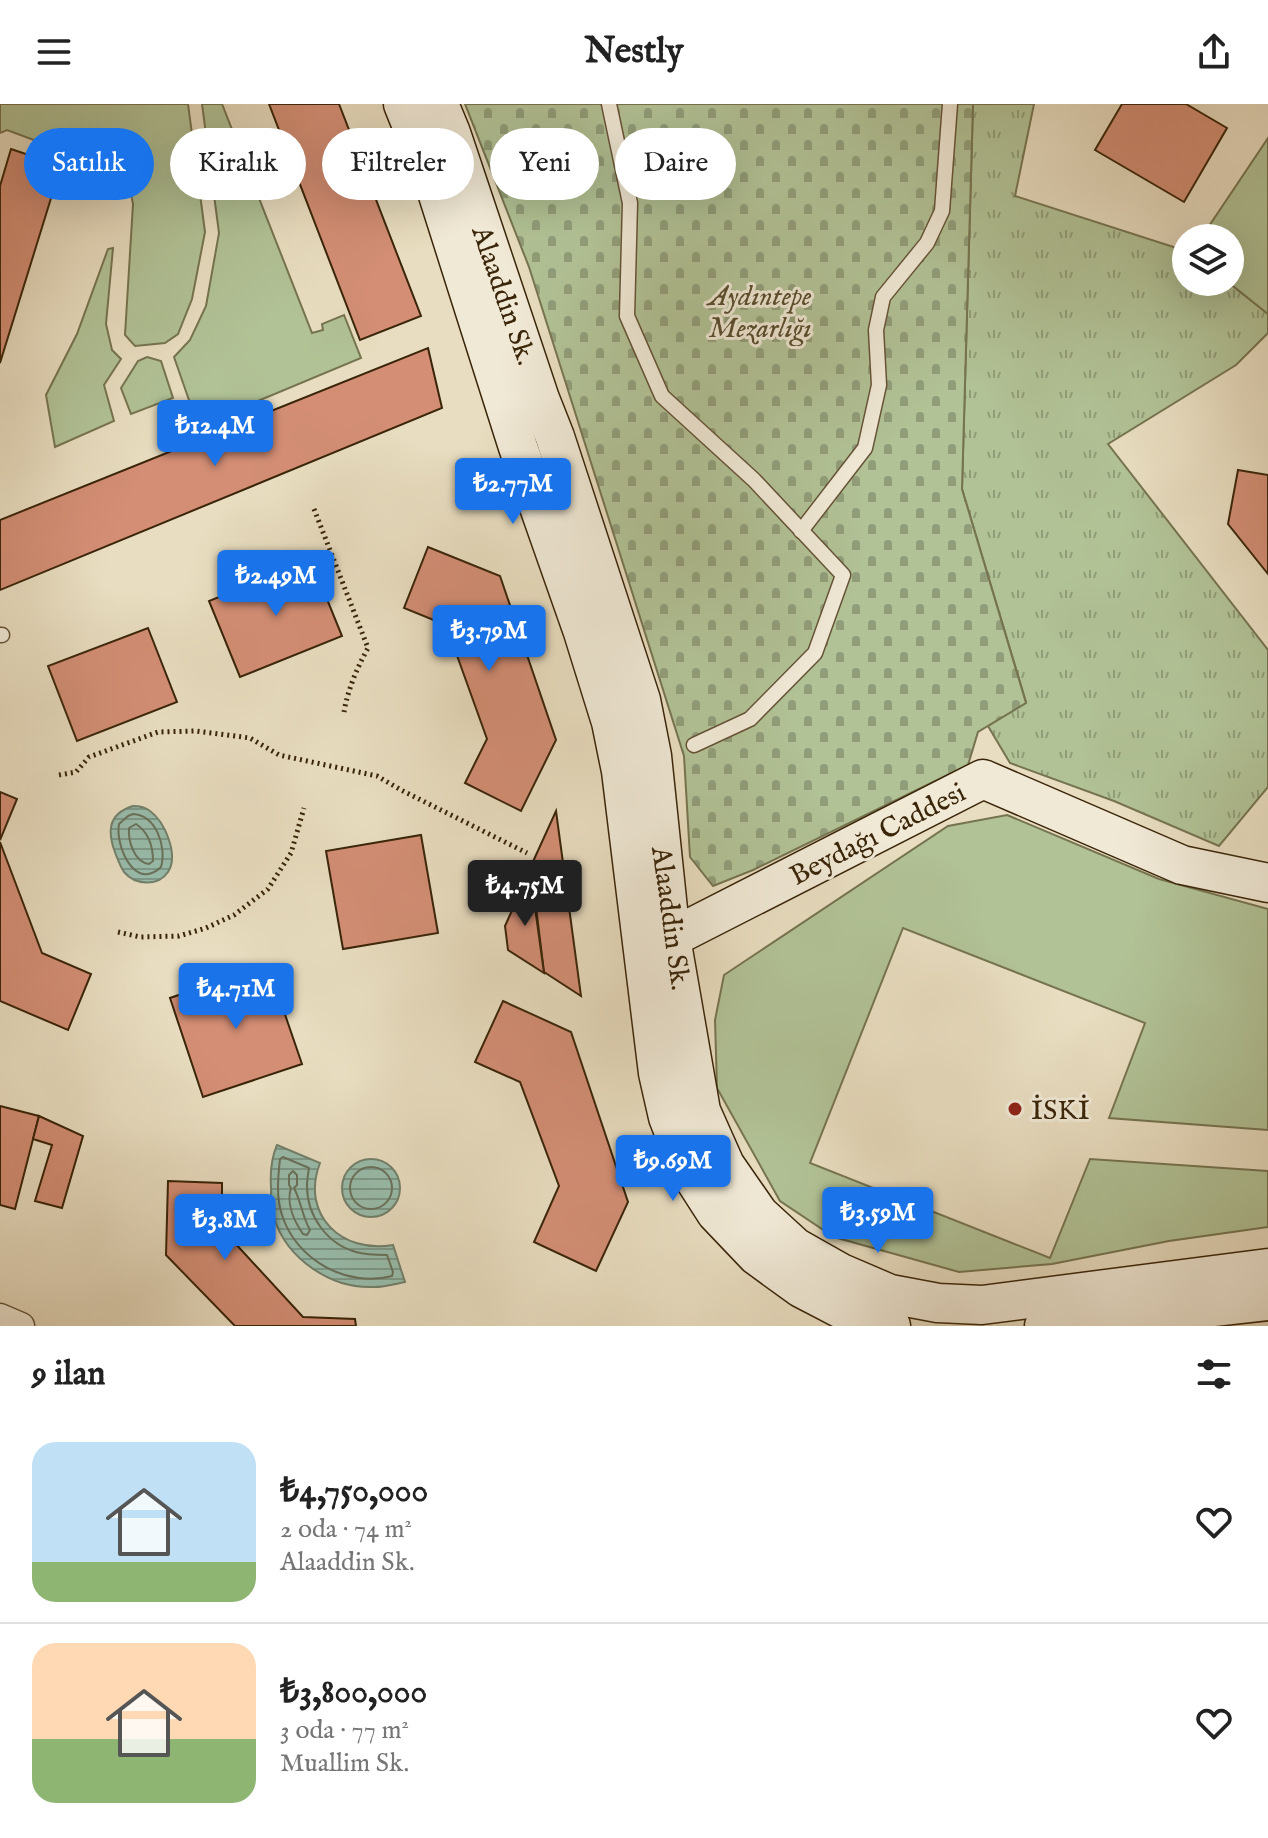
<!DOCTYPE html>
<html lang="tr">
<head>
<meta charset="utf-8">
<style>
  :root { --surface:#fff; --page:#f2f2f2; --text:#222; --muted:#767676; --line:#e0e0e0; --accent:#1a73e8 }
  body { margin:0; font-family:"IM FELL English",serif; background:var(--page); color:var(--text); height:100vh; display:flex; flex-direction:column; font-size:30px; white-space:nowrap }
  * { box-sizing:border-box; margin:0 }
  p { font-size:26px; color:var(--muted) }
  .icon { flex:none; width:44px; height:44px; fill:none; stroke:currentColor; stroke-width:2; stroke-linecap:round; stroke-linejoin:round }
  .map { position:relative; height:1222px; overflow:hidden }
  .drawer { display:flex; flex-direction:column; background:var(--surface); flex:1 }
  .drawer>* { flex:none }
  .top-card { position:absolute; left:24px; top:24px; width:800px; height:72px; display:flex; gap:16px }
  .controls { position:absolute; left:1172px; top:120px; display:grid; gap:16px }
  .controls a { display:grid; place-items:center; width:72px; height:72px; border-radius:50%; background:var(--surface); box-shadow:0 8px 32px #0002; font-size:40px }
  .price { position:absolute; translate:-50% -68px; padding:0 18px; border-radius:8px; background:var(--accent); color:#fff; font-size:26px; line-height:52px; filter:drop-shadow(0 2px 4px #0008) }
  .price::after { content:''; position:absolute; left:50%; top:48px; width:24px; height:18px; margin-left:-12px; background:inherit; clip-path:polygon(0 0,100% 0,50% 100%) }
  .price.active { background:#222; color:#fff }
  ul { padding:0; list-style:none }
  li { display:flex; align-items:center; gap:24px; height:200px; padding:0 32px }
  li+li { border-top:2px solid var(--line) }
  li span { display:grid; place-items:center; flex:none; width:224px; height:160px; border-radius:24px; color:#555 }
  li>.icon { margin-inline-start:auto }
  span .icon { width:96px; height:96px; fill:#fffc; stroke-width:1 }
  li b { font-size:34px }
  h2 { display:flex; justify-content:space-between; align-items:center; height:96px; padding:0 32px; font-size:34px }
  .pill { padding:0 28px; border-radius:36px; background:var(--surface); box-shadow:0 8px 32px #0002; font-size:28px; line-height:72px }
  .pill.active { background:var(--accent); color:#fff }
  header { display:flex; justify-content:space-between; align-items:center; height:104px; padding:0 32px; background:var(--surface); font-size:36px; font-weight:800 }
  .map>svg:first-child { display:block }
  .grass { fill:url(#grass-tufts); stroke:#767450; stroke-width:2 }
  .cemetery { fill:url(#cemetery-stones); stroke:#767450; stroke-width:2 }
  .green { fill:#b1c296; stroke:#767450; stroke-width:2 }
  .water { fill:url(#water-rules); stroke:#72806b; stroke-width:2 }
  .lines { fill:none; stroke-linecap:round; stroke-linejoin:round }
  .shore { stroke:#69715a; stroke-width:2 }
  .building { fill:#d38e75; stroke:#3a2509; stroke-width:2 }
  .lane-casing { stroke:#665337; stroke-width:17 }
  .street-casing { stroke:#665337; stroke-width:29 }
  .secondary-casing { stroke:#3a2509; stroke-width:41 }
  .path { stroke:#3a2509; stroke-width:5; stroke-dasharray:2 4; stroke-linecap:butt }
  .lane { stroke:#f0e9d6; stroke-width:14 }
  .street { stroke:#f0e9d6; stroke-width:26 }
  .secondary { stroke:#f0e9d6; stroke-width:38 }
  .poi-dot { fill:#8f2418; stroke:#f0e9d6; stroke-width:3 }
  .labels { text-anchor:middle; stroke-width:6; stroke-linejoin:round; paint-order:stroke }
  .street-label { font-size:28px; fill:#3a2509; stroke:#f0e9d6 }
  .park-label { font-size:28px; font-style:italic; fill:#584c2c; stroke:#f0e9d6 }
  .poi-label { font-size:28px; fill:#3a2509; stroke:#f0e9d6; text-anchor:start }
</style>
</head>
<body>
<header><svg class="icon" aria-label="menu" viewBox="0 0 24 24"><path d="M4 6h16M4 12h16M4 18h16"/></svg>Nestly<svg class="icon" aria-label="share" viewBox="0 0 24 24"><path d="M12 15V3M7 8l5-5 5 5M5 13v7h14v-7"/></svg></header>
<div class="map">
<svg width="1268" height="1222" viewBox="0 0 1268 1222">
  <defs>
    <pattern id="grass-tufts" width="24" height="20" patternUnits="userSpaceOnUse" patternTransform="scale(2)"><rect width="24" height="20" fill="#b1c296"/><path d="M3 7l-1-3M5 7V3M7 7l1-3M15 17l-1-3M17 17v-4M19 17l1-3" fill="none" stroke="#919d79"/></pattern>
    <pattern id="cemetery-stones" width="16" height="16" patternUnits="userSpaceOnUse" patternTransform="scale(2)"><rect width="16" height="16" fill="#b1c296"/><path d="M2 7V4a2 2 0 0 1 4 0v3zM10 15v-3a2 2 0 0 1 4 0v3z" fill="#919d79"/></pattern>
    <pattern id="water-rules" width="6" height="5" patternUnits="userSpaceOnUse" patternTransform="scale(2)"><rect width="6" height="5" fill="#98bdac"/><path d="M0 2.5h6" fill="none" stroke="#7d998a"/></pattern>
  </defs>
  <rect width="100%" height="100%" fill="#e8ddc0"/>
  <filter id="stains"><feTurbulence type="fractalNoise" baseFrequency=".0025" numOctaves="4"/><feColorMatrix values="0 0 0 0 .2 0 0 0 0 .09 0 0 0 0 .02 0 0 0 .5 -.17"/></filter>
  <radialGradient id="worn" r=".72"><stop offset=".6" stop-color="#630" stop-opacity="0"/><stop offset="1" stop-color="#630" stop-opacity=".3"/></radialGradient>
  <path class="grass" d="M973,0H1034L1015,92L1186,147V178H1228L1268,210V229L1236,261L1108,340L1268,546V683L1219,742L1114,697L1010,659L988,622L1026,598L962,385Z"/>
  <path class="cemetery" d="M465,0H973L962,385L1026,599L978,628L968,661L753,766L713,782L690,753L684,652L529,163Z"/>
  <g class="green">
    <path d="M0,0H188L205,128L192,195L178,230L165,239L135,242L125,231L133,100L128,75L111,54L104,49L42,39L7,26L0,29Z"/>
    <path d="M202,0H222L312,229L323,226L322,220L344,211L361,254L198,322L174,253L190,236L206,202L219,129Z"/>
    <path d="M1268,34V210L1228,178H1230V134H1201Z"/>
    <path d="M113,144L106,220L112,246L121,255L104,281L114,317L55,343L46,291L77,230L108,145Z"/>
    <path d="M147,253L161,257L173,294L131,310L121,284L138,257Z"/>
    <path d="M1007,711L1159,775L1268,805V1026L1109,1014L1145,919L903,824L810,1059L1050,1154L1090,1055L1268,1067V1123L1169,1137L1052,1160L959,1168L834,1133L780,1097L717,984L715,916L724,871L948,722Z"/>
  </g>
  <g class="water">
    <path d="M133,702C139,702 145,703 150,707C165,718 179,751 168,768C158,783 135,781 124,768C121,764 118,756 116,751C107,729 107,710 133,702Z"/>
    <path d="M277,1041L320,1059C300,1111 342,1150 393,1141L405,1178C395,1180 384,1183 374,1183C331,1185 287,1155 274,1114C271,1104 271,1093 271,1083C270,1068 271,1055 277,1041Z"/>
    <circle cx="371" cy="1084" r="29"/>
  </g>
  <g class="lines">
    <g class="shore">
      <path d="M133,710C156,711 167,743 161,763C135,788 115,742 119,720L128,712Z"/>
      <path d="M136,720C148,728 153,742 153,757L149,760C134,758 128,737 129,724Z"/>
      <path d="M283,1053L309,1064C308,1070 307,1076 307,1082C307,1112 327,1140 356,1148C366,1151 377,1151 387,1151L393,1168L392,1172C347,1184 296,1156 282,1111C276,1094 278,1073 280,1055Z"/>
      <circle cx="371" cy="1084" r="21"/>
      <path d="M293,1067L297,1071V1081L294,1084C301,1097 302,1112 310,1126L307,1131L303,1130C294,1117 286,1099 291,1084L289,1081V1071Z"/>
    </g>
  </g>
  <g class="building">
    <path d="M269,0H339L421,212L360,236Z"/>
    <path d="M1122,0H1186L1227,24L1184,98L1095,46Z"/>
    <path d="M11,45L61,62L0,259V82Z"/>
    <path d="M428,244L442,304L0,486V416Z"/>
    <path d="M1238,366L1268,371V470L1228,420Z"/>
    <path d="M428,443L500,472L556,636L521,707L465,679L487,635L446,521L404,504Z"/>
    <path d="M311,456L342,532L240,573L209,497Z"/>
    <path d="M148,524L177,598L77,637L48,562Z"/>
    <path d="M0,688L17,695L0,736Z"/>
    <path d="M556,707L581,892L544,868L531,762Z"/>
    <path d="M421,731L438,829L343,845L326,747Z"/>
    <path d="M0,738L42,849L91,870L68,926L0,897Z"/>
    <path d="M530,767L544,869L508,846L505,822Z"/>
    <path d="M268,861L302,960L203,993L170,894Z"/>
    <path d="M503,897L571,928L628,1098L596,1167L534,1138L559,1082L520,978L475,958Z"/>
    <path d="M0,1002L39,1012L15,1105L0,1101Z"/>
    <path d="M39,1012L83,1032L62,1104L35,1097L52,1041L33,1035Z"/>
    <path d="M168,1077L222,1079V1125L303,1213L355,1215L356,1222H235L166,1151Z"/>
  </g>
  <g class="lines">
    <defs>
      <g id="lane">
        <path d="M609,0L630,99L627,212L662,292L754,376L843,471L815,549L750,615L694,641"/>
        <path d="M801,427L865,344L879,281L876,226L883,193L927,139L942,107L950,0"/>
        <path d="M0,531H2"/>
      </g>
      <path id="street" d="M0,1213L21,1222"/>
      <g id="secondary">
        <path d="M403,0L432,72L518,343L583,528L611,618L621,667L658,969L668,1013L689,1067L716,1109L757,1152L801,1184L853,1211L891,1222"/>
        <path d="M439,0L451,29L540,295L555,333L641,596L652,652L671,834L701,1007L725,1061L759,1110L795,1143L841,1169L890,1190L938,1199L982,1201L1268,1164"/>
        <path d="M649,838L671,834L983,675L1182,761L1268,779"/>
        <path d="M1044,1222L1268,1197"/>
      </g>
    </defs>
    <use href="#lane" class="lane-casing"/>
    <use href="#street" class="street-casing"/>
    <use href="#secondary" class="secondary-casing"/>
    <g class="path">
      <path d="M314,405L368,544C357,564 348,585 344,608"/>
      <path d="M59,671L76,668L89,653L158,628L196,627L250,634L279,651L377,672L401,686L527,749"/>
      <path d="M118,828L140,833L179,832L206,824L234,811L268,785L291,749L304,704"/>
    </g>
    <use href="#lane" class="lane"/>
    <use href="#street" class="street"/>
    <use href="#secondary" class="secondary"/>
  </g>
  <circle class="poi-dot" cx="1015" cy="1005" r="8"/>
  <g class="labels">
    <g class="street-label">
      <text transform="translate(505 191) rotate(71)" y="10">Alaaddin Sk.</text>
      <text transform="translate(877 729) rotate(-27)" y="10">Beydağı Caddesi</text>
      <text transform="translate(672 814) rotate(82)" y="10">Alaaddin Sk.</text>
    </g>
    <g class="park-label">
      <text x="760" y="201">Aydıntepe<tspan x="760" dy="32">Mezarlığı</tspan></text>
    </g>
    <g class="poi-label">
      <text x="1031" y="1015">İSKİ</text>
    </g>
  </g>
  <rect width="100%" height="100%" filter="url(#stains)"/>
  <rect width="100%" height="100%" fill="url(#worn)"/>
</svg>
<div class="controls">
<a><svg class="icon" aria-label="layers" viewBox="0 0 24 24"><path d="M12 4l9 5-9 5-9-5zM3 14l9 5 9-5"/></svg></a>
</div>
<b class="price" style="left:215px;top:364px">₺12.4M</b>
<b class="price" style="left:513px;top:422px">₺2.77M</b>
<b class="price" style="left:276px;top:514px">₺2.49M</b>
<b class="price" style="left:489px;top:569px">₺3.79M</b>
<b class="price active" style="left:525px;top:824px">₺4.75M</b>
<b class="price" style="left:236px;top:927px">₺4.71M</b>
<b class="price" style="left:673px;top:1099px">₺9.69M</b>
<b class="price" style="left:878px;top:1151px">₺3.59M</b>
<b class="price" style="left:225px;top:1158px">₺3.8M</b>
<div class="top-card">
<a class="pill active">Satılık</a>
<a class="pill">Kiralık</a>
<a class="pill">Filtreler</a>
<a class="pill">Yeni</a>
<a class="pill">Daire</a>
</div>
</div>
<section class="drawer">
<h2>9 ilan<svg class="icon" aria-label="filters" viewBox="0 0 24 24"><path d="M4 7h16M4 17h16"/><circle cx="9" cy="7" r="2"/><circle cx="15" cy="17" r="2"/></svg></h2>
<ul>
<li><span style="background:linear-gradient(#bfe0f5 75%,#8fb573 0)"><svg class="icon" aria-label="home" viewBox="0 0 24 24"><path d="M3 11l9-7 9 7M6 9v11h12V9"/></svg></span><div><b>₺4,750,000</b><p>2 oda · 74 m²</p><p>Alaaddin Sk.</p></div><svg class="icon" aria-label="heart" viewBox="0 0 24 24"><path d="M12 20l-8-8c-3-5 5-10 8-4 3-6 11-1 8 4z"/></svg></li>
<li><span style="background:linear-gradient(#ffd9b3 60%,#8fb573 0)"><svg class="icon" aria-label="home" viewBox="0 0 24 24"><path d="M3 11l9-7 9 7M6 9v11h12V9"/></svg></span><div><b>₺3,800,000</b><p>3 oda · 77 m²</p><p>Muallim Sk.</p></div><svg class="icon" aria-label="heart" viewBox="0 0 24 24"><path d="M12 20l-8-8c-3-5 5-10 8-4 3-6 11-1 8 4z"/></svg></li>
</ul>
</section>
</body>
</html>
